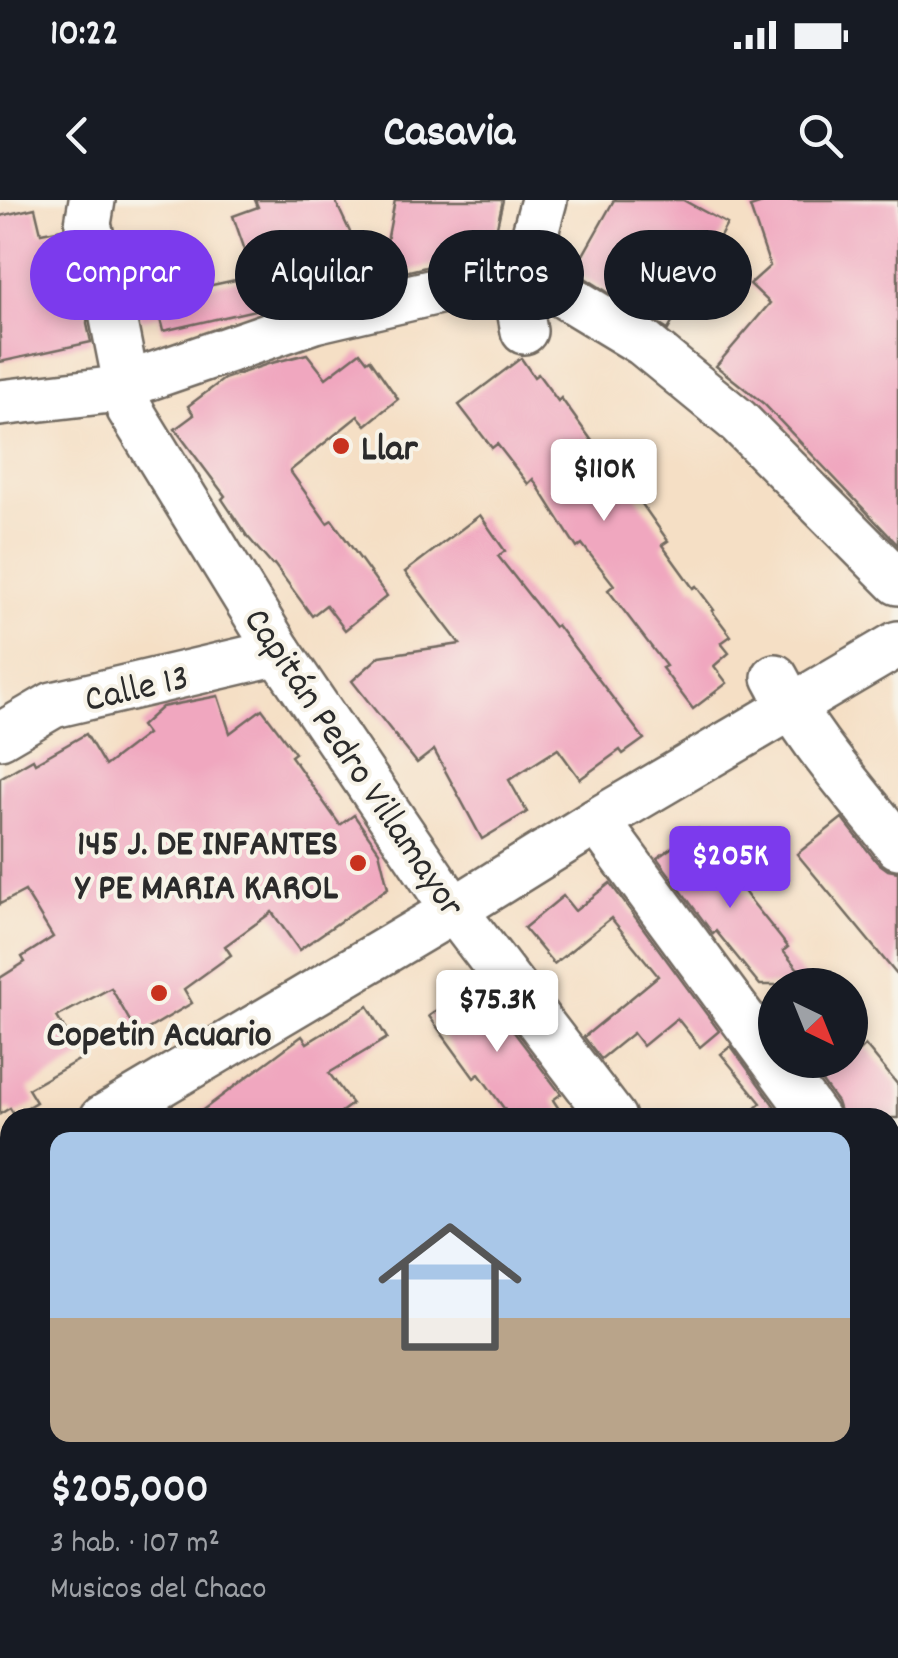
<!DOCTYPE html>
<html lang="es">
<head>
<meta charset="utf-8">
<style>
  :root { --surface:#171b24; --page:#242831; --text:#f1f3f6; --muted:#9ea1a6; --line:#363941; --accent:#7c3aed }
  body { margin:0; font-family:Dekko,sans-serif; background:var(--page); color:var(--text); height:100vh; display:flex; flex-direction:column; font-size:38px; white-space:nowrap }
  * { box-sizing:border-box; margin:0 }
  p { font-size:32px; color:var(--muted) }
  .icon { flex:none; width:55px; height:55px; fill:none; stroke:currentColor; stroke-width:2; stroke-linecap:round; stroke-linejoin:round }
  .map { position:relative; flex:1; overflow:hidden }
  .details { position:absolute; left:0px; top:908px; width:900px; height:552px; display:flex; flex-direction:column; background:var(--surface); border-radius:30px 30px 0 0; box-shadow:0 5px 15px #0003 }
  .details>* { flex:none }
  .top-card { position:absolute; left:30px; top:30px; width:840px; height:90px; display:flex; gap:20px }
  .needle { width:65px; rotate:137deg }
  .fabs { position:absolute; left:758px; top:768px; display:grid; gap:20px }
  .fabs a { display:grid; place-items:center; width:110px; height:110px; border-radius:50%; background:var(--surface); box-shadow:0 5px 15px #0003; font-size:50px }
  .price { position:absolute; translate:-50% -85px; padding:0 22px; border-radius:10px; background:#fff; color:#222; font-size:32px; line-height:65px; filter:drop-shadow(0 2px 5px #0008) }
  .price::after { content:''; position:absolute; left:50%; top:60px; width:30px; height:22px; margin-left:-15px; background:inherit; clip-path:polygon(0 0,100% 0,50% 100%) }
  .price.on { background:var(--accent); color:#fff }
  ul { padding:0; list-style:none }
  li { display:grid; align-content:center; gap:20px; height:530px; padding:0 50px }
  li+li { border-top:2px solid var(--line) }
  li span { display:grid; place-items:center; height:310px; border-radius:20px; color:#555 }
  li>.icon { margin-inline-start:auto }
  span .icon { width:180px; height:180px; fill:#fffc; stroke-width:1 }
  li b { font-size:42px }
  .chip { padding:0 35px; border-radius:45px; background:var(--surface); box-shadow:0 5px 15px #0003; font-size:35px; line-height:90px }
  .chip.on { background:var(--accent); color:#fff }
  .status { display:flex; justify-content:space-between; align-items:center; height:70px; padding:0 50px; background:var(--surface); direction:ltr }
  .status svg { height:28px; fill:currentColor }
  header { display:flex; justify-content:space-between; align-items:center; height:130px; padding:0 50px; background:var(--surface); font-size:45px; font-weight:700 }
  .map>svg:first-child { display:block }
  .building { fill:#f0a7bf }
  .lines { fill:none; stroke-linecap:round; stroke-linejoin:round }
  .minor-casing { stroke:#726a61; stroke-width:50 }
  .minor { stroke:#fff; stroke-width:45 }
  .poi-dot { fill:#c8321e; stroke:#f7f3e8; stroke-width:4 }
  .labels { text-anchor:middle; stroke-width:8; stroke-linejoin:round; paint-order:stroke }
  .poi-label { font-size:38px; font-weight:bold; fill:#2b2b2b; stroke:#f7f3e8; text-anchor:start }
  .street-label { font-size:38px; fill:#2b2b2b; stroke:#f7f3e8 }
</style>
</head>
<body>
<div class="status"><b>10:22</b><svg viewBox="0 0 49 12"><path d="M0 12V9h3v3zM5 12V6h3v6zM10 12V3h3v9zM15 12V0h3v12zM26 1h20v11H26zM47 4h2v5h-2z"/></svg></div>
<header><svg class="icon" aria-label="back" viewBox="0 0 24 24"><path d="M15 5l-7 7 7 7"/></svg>Casavia<svg class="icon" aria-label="search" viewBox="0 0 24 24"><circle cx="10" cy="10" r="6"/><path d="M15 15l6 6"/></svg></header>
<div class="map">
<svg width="898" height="1458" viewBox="0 0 898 1458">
  <rect width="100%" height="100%" fill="#f7f3e8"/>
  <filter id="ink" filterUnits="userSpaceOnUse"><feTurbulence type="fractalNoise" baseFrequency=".01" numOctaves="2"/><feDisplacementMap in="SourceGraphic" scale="20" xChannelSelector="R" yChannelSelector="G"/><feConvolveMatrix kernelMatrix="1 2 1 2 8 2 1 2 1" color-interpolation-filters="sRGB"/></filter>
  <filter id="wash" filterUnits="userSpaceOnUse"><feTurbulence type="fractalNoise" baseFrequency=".0048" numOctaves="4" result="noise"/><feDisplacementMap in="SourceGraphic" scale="40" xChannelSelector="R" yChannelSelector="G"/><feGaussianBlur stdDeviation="2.25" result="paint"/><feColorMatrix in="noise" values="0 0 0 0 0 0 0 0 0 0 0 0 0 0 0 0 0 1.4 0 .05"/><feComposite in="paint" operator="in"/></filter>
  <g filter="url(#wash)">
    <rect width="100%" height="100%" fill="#f5dfc5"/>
    <g id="blocks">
      <g class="building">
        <path d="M255,0H335L372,79L308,94L277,105L163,131L159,115L141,120L132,100L122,94L110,92L118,87L124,77L125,63L126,70L181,57L189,90L254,76L233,16L258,7Z"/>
        <path d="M395,0H503L490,57H467L380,78Z"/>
        <path d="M614,0H683L727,24L668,130L574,71Z"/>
        <path d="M772,0H898V345L764,204L716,166L770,103L750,84L770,66L750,7Z"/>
        <path d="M35,8L41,33L62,29L74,75L79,86L91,94L103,95L95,99L88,111L87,124L91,142L0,162V16Z"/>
        <path d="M360,152L367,161L370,159L398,199L366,225L358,216L290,271L327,323L332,320L387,396L345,430L326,405L312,416L274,364L272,365L247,336L222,299L225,296L175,229L194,215L188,206L224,179L268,164L307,154L326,178Z"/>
        <path d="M521,158L534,177L538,174L558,201L561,198L613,270L616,267L668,341L662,345L693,388L696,386L714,410L712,411L731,436L721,443L729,453L714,466L727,483L693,509L662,468L666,466L608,390L614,385L582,344L577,348L533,279L528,284L497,244L492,248L459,205Z"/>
        <path d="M480,315L505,351L498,356L554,427L557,425L644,539L623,554L620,550L580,579L558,549L509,580L527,612L482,639L434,550L417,563L352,481L380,456L460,444L405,372Z"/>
        <path d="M218,496L230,533L262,509L295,553L291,556L340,625L354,615L379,651L388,688L299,750L272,712L225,746L231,755L184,789L192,803L138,835L111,788L57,817L82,858L28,889L36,902L14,915L10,908L0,914V778L25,762L22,757L53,737L25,691L0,704V578L33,559L35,563L86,534L105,566L147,534L141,526L162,507Z"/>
        <path d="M842,618L877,662L888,670L898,672V776L797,654Z"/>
        <path d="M698,629L749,698L788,747L783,751L811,785H760L716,731L713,734L657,658Z"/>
        <path d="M610,683L719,831L700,847L677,818L643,846L633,833L601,859L584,837L658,776L611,718L554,764L524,728L563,696L575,711Z"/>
        <path d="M476,782L561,894L553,900L565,918H511L479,874L474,878L429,816Z"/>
        <path d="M368,806L387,838L329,873L352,904L333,918H192L302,836L307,843Z"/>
        <path d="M865,845L898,885V918H842L837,902L806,860H850Z"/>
        <path d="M731,846L783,918H744L761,903L721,854Z"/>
      </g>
    </g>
  </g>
  <g filter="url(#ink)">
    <use href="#blocks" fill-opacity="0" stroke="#726a61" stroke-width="2.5"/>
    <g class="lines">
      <defs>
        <g id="minor">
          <path d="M92,0L88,24L99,69"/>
          <path d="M113,118L127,188L129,208L279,452L454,710L613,918"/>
          <path d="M524,131L515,83L530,52L544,0"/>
          <path d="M0,203L127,188L143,179L314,120L473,83H515L552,88L643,143L738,221L898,382"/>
          <path d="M775,477C807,539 855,591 898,646"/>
          <path d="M0,536L53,505L279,452"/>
          <path d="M597,621L816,918"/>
          <path d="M103,918L454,710L597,621L898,444"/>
          <path d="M0,981L10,975"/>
          <path d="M890,1057L898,1052"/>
          <path d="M890,1272L898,1282"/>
          <path d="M0,1401L10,1416"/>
          <path d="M32,1450L37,1458"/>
          <path d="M481,1450L486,1458"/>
        </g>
      </defs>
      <use href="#minor" class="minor-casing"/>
      <use href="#minor" class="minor"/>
    </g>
  </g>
  <g class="poi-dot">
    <circle cx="341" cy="246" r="10"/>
    <circle cx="358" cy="663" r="10"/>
    <circle cx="159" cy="793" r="10"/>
  </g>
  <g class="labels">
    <g class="poi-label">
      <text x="361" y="259">Llar</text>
      <text x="338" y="654" text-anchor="end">145 J. DE INFANTES<tspan x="338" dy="44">Y PE MARIA KAROL</tspan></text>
      <text x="159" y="845" text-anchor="middle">Copetin Acuario</text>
    </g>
    <g class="street-label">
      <text transform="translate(136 486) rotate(-13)" y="13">Calle 13</text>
      <text transform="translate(356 561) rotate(56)" y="13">Capitán Pedro Villamayor</text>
    </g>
  </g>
</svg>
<div class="fabs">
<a><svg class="needle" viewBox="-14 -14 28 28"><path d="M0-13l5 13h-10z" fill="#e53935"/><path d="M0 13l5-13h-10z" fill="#9ea1a6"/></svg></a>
</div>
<b class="price" style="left:604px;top:324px">$110K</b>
<b class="price on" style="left:730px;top:711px">$205K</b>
<b class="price" style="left:497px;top:855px">$75.3K</b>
<div class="top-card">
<a class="chip on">Comprar</a>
<a class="chip">Alquilar</a>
<a class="chip">Filtros</a>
<a class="chip">Nuevo</a>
</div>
<section class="details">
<ul>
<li><span style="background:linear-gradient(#a9c7e8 60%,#b9a48a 0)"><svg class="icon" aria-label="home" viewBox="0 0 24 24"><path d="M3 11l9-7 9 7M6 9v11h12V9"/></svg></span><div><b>$205,000</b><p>3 hab. · 107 m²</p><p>Musicos del Chaco</p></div></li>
</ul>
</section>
</div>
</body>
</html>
